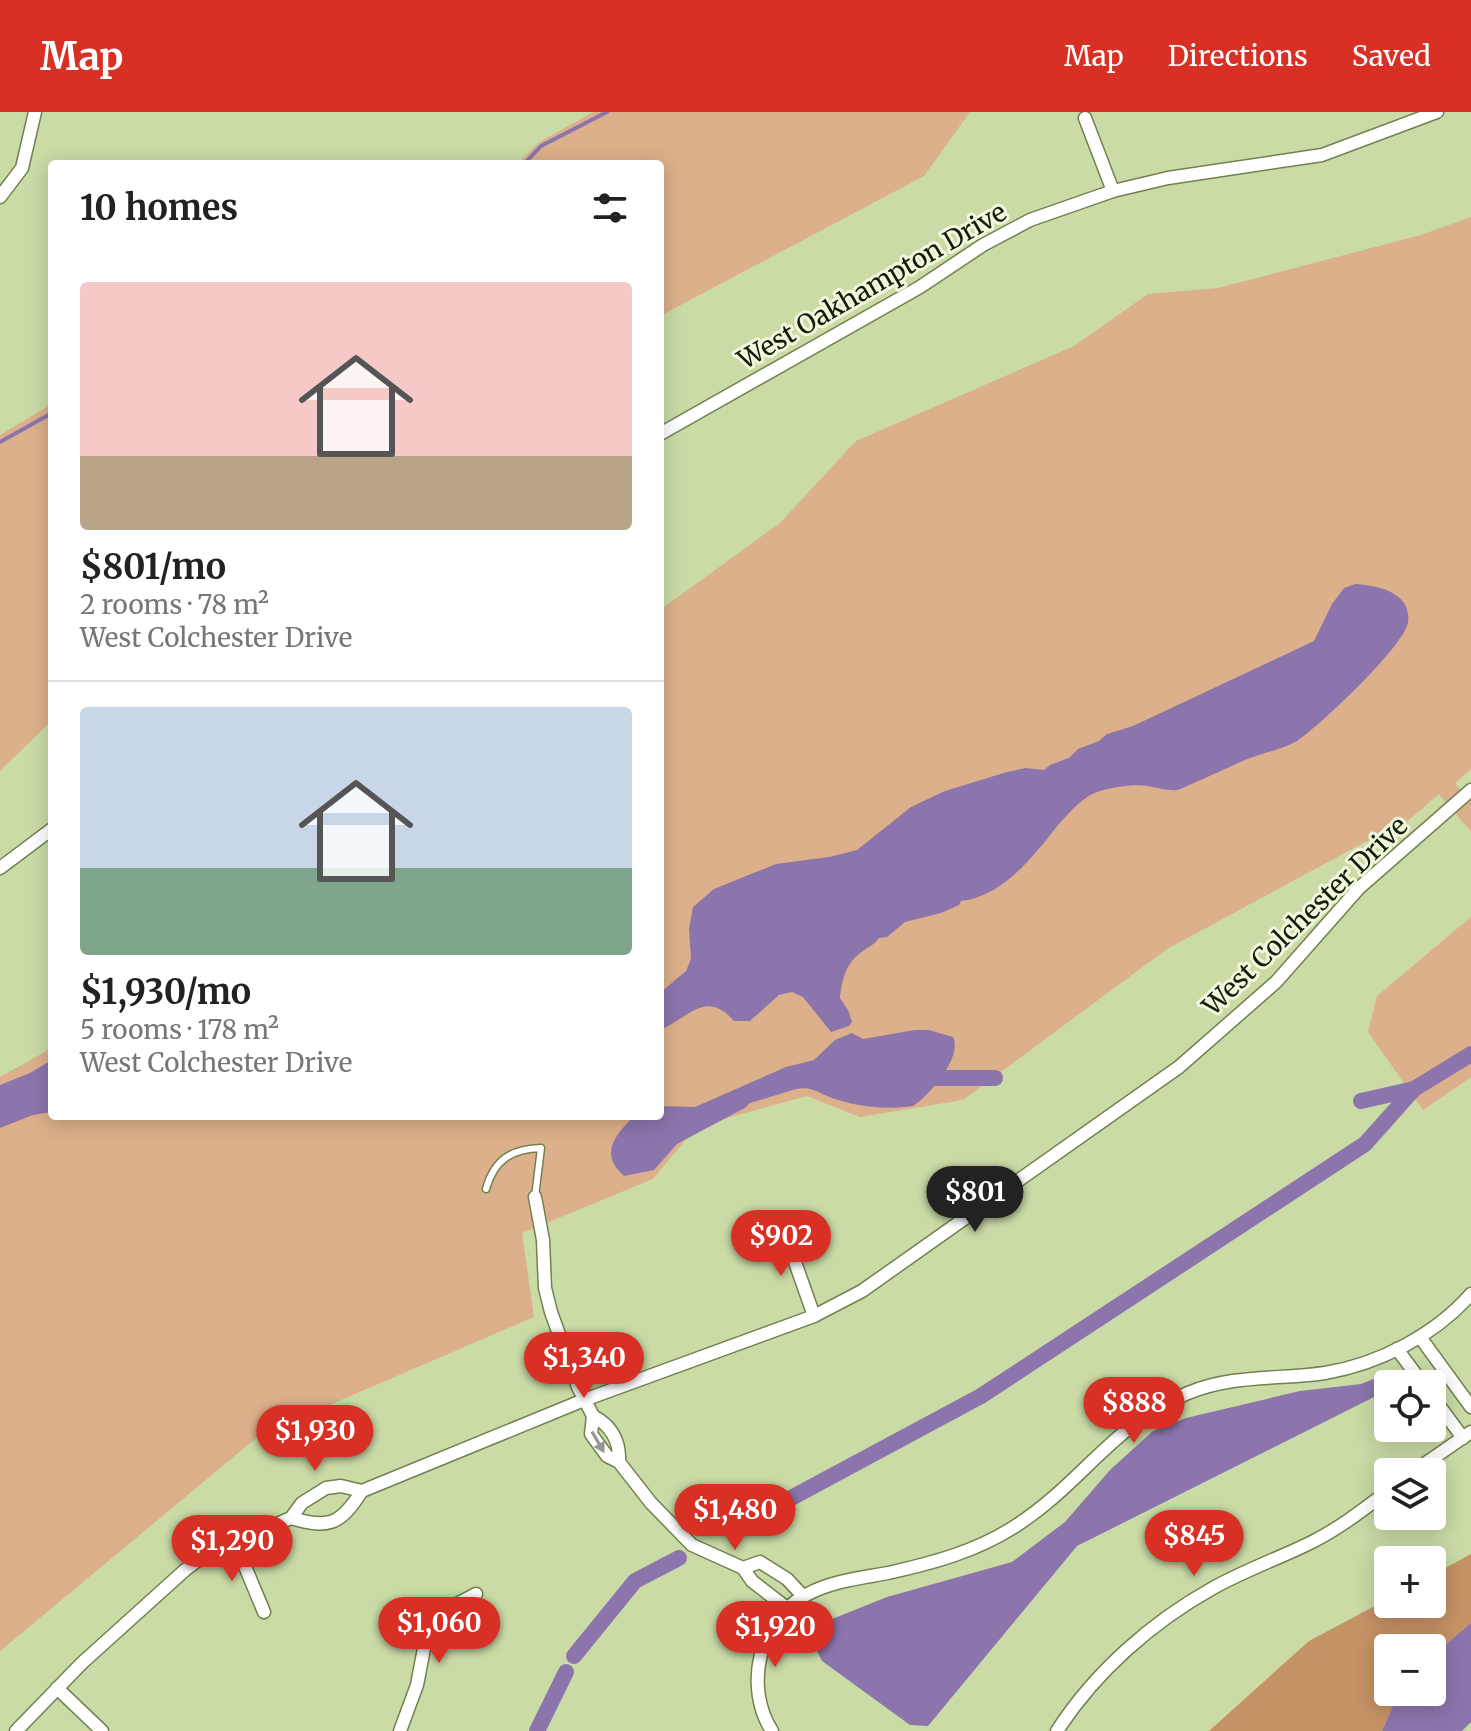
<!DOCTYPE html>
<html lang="en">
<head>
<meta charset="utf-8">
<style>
  :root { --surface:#fff; --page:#f2f2f2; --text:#222; --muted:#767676; --line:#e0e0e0; --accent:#d93025 }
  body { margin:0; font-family:Merriweather,serif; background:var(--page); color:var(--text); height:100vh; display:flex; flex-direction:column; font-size:30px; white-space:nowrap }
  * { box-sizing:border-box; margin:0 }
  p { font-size:26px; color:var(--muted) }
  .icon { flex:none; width:44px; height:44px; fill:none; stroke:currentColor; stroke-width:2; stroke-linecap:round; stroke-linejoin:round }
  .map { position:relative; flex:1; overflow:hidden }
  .panel { position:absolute; left:48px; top:48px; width:616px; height:960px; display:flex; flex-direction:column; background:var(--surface); border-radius:8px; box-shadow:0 4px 20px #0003 }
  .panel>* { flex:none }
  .controls { position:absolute; left:1374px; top:1258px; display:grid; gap:16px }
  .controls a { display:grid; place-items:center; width:72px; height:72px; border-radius:8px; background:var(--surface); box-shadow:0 4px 20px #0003; font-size:40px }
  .price { position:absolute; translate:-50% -68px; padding:0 18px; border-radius:28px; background:var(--accent); color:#fff; font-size:26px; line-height:52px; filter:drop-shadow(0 2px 4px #0008) }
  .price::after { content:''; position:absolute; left:50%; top:48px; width:24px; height:18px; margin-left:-12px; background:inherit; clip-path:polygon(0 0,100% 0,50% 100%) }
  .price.active { background:#222; color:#fff }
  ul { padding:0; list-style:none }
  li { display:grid; align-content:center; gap:16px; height:424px; padding:0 32px }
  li+li { border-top:2px solid var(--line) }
  li span { display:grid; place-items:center; height:248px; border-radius:8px; color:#555 }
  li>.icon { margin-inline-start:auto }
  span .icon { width:144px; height:144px; fill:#fffc; stroke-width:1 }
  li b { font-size:34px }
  h2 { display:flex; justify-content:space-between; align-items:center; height:96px; padding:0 32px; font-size:34px }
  header { display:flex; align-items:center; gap:48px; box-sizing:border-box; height:112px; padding:0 40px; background:var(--accent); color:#fff }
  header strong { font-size:38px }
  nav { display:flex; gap:44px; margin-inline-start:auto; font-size:28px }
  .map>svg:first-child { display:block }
  .green { fill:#dcb08a }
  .forest { fill:#c59265 }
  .water { fill:#8c75ad }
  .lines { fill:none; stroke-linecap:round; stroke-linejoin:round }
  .stream { stroke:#8c75ad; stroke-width:4 }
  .canal { stroke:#8c75ad; stroke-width:16 }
  .lane-casing { stroke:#728150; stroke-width:9 }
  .street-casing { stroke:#728150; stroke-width:15 }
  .lane { stroke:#fff; stroke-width:6 }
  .street { stroke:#fff; stroke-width:12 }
  .oneway { fill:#96988f }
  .labels { text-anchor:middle; stroke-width:6; stroke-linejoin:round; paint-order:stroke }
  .street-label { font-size:26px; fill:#151b07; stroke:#eff8dd }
</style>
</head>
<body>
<header>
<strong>Map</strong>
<nav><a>Map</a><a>Directions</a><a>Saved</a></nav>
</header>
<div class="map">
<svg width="1471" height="1619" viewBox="0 0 1471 1619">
  <rect width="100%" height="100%" fill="#cadba6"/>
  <g class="green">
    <path d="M593,0H970L924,64L660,204V52H517L538,31Z"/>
    <path d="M1471,105V657L1455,671L1471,690V720L1439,682L1398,717L1365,730L1167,837L963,988L860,1005L807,984L697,1014L653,1067L522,1121L534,1205L260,1323L0,1539V965L52,936V1004H660V498L780,411L856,329L1074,234L1148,182L1218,176L1421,123Z"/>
    <path d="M52,292V608L0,659V323Z"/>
    <path d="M1471,805V965L1423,998L1368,920L1377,884Z"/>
  </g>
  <path class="forest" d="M1471,1442V1511L1432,1544V1536H1388V1580H1399L1382,1619H1209L1309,1529L1388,1487V1492H1432V1463Z"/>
  <g class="water">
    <path d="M1355,472C1376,473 1412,480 1408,510C1405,534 1317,616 1297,629C1281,638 1262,641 1245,648C1223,658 1201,668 1178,678C1167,679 1159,676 1148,674C1132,672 1115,675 1100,679C1083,684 1070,700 1058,713C1033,745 1003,784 961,789L959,793L941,801L905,810L887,825L879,826C874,833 870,834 863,839C846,850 842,867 840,886L848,898L852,910L849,914L831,920L803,885L792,880L779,883L750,909H734C706,877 690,905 660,918V881L686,859L691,847L689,817L693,795L714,777L776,752L829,745L857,738L911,695L945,679L1007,660L1026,656L1044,658L1050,653L1069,646L1078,637L1099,629L1107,622L1133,614L1314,529L1332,492L1344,476Z"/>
    <path d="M915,918H929L953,925C963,945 929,984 913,994C885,998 859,995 832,986C818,981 812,974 796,977L708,1004L692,1015L654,1058L624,1064C598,1041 616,1023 634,1004H660V994L695,995L786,955L814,948L835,928L852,921L863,927Z"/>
    <path d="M52,948V1000L33,1003L0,1016V973L30,961Z"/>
    <path d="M1384,1263L1391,1271L1374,1285L1077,1434L928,1614L910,1613L822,1549L816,1537L821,1522L832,1507L887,1485L1012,1450L1065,1410L1110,1358L1153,1319L1186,1306L1300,1279L1361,1272Z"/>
    <path d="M1471,1511V1610L1462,1619H1382L1399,1580H1432V1544Z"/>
  </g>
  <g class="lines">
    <g class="stream">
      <path d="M524,52L541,34L607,0"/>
      <path d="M0,330L52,301"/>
    </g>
    <g class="canal">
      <path d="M918,966H995"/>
      <path d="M1361,989L1414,977L1471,942"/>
      <path d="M673,1025L741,989"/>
      <path d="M737,1415L981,1284L1365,1032L1414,977"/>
      <path d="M574,1544L635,1469L679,1446"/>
      <path d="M537,1619L566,1560"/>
    </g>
    <defs>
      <path id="lane" d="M486,1077C494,1048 511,1037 541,1036L535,1085"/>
      <g id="street">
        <path d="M1085,6L1113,79"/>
        <path d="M0,85L22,56L35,0"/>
        <path d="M660,322L920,175L983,133L1030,108L1113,79L1168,66L1322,43L1437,0"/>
        <path d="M0,756L52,717"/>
        <path d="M535,1085L543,1128L545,1176L551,1200L578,1275L593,1304"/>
        <path d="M783,1116L814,1204"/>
        <path d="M1420,1225L1471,1295"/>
        <path d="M1397,1237L1423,1272"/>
        <path d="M1432,1284L1463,1326"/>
        <path d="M619,1350C620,1329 612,1314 593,1304L591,1322L607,1344L619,1350L651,1391L692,1433L743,1456"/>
        <path d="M1413,1360L1471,1320"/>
        <path d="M291,1406C329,1417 340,1413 362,1379L584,1288L814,1204L862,1179L1179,955L1276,870L1359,776L1471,678"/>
        <path d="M234,1428L264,1500"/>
        <path d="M788,1497L752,1469L743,1456L760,1450L787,1467L803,1484"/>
        <path d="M57,1576L102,1619"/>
        <path d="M16,1619L82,1551L185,1458L205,1443L291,1406L302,1391L326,1376L341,1374L362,1379"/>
        <path d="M400,1619L417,1573L426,1526L442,1500L476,1482"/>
        <path d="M772,1619C744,1576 758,1508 806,1483C831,1469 861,1466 888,1461C933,1451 978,1439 1017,1413C1082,1371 1114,1311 1188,1281C1234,1262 1277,1268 1325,1261C1379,1252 1435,1223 1471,1182"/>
        <path d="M1057,1619C1095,1560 1152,1510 1213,1476C1245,1458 1280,1446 1312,1430C1340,1416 1364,1397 1388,1379"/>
      </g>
    </defs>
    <use href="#lane" class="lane-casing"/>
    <use href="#street" class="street-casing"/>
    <use href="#lane" class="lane"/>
    <use href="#street" class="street"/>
  </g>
  <defs><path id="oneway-solid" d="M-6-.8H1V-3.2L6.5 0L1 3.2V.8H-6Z" transform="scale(2)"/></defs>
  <use class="oneway" href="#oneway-solid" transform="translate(598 1330) rotate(60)"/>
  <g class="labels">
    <g class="street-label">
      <text transform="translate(872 174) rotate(-30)" y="9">West Oakhampton Drive</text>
      <text transform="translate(1305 804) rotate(-44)" y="9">West Colchester Drive</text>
    </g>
  </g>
</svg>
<div class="controls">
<a><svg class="icon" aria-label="locate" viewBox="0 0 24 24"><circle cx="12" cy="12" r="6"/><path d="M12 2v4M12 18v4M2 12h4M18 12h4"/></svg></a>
<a><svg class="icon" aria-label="layers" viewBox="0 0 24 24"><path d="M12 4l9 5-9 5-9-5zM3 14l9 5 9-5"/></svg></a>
<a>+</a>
<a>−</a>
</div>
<b class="price active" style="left:975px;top:1122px">$801</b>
<b class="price" style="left:781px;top:1166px">$902</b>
<b class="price" style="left:584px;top:1288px">$1,340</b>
<b class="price" style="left:1134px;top:1333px">$888</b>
<b class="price" style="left:315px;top:1361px">$1,930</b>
<b class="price" style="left:735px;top:1440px">$1,480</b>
<b class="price" style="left:1194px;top:1466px">$845</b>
<b class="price" style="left:232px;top:1471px">$1,290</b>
<b class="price" style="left:439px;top:1553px">$1,060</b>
<b class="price" style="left:775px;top:1557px">$1,920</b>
<section class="panel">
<h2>10 homes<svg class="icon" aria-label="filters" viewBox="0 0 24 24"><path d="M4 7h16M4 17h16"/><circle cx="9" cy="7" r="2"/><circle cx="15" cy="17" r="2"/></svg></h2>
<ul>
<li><span style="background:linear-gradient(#f6c9c9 70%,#b9a48a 0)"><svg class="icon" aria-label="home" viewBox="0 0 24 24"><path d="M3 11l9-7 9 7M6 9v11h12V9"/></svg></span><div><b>$801/mo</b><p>2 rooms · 78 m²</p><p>West Colchester Drive</p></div></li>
<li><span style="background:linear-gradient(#c9d6e8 65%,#7fa58c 0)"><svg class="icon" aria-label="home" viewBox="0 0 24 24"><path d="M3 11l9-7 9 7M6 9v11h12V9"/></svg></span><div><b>$1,930/mo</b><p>5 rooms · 178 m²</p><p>West Colchester Drive</p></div></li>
</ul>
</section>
</div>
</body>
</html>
